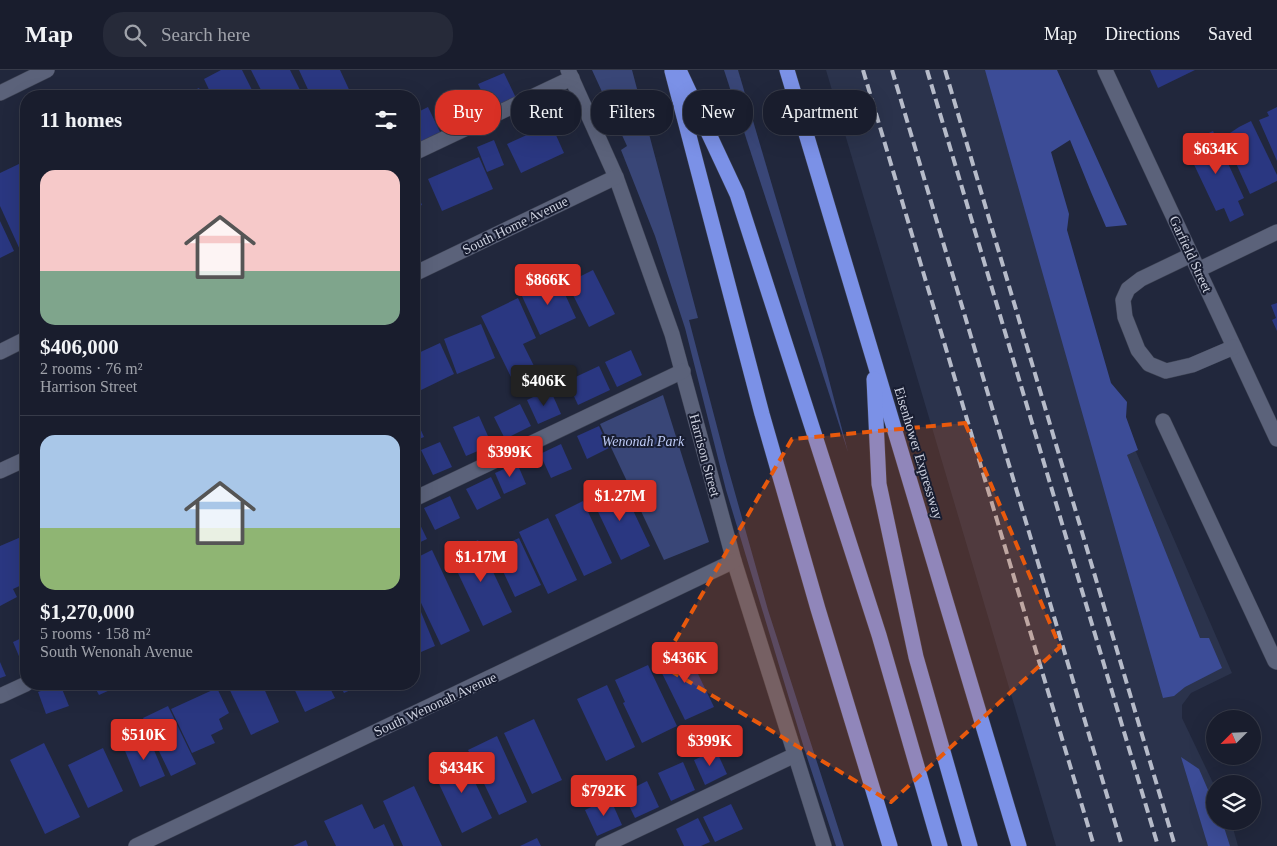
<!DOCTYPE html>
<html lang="en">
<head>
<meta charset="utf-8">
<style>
  :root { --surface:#191d2d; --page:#262a39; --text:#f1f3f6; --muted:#9fa2aa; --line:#373b49; --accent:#d93025 }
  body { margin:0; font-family:"Times New Roman",serif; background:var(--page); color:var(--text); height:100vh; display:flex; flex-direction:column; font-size:19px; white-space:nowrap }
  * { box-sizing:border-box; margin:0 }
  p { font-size:16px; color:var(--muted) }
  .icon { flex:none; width:28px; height:28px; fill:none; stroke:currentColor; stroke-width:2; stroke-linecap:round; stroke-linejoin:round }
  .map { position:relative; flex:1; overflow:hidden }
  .drawer { position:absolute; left:20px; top:20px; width:400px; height:600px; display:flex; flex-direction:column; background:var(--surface); border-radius:20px; box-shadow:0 5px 20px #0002,0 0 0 1px var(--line) }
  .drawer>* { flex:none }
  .guide { position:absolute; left:435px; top:20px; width:475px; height:45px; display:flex; gap:10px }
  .needle { width:32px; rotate:246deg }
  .fabs { position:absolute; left:1206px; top:640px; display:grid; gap:10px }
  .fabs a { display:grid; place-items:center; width:55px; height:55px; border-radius:50%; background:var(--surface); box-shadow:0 5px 20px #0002,0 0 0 1px var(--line); font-size:25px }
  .price { position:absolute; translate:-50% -42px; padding:0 11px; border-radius:5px; background:var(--accent); color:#fff; font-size:16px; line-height:32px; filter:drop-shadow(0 1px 2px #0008) }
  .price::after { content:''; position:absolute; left:50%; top:30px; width:15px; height:11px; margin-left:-8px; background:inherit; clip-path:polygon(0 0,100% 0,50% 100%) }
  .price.active { background:#222; color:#fff }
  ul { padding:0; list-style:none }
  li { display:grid; align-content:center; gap:10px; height:265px; padding:0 20px }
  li+li { border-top:1px solid var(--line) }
  li span { display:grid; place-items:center; height:155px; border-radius:15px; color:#555 }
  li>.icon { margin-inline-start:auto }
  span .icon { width:90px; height:90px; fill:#fffc; stroke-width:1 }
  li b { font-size:21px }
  h2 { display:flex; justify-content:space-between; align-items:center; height:60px; padding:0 20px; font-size:21px }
  .chip { padding:0 18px; border-radius:20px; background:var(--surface); box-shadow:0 5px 20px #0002,0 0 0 1px var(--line); font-size:18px; line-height:45px }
  .chip.active { background:var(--accent); color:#fff }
  header { display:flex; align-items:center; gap:30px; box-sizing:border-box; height:70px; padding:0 25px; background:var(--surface); border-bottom:1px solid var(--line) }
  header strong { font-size:24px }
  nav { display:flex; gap:28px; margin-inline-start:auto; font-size:18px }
  .search { width:350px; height:45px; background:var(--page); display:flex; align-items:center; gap:12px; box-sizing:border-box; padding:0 18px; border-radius:20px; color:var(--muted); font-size:19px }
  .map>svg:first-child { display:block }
  .built { fill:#2b334c }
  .green { fill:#394677 }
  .forest { fill:#3c4c97 }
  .building { fill:#2a3781 }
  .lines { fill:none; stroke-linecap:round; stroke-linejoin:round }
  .minor-casing { stroke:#3d4253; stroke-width:16 }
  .highway-casing { stroke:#3d4253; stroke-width:16 }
  .minor { stroke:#5b627a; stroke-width:15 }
  .highway { stroke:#7b91e7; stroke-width:15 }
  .rail { stroke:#b6bbc9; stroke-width:4; stroke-dasharray:10 5; stroke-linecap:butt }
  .marked { fill:#e8590c; fill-opacity:0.2; stroke:#e8590c; stroke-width:4; stroke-dasharray:10 6; stroke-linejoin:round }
  .labels { text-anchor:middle; stroke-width:4; stroke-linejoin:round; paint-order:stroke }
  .street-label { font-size:14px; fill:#cdd1df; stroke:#181d31 }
  .park-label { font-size:14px; font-style:italic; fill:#bdcaf5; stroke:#181d31 }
</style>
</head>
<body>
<header>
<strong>Map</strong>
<div class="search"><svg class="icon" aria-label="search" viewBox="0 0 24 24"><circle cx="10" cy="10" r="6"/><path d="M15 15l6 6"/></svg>Search here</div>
<nav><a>Map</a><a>Directions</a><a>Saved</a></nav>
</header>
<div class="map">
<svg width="1277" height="776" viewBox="0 0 1277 776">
  <rect width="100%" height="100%" fill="#21273c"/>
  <path class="built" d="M826,0H1015L1117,338L1232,603L1191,623L1182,635V648L1215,717V751H1231L1238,776H1056Z"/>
  <g class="green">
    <path d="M592,0H632L698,248L689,250L726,391L768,540L844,776H836L804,678L726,420L685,258L655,166L621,80L627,76Z"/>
    <path d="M724,0H738L824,291L848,382Z"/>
    <path d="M663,325L709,472L664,490L600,354Z"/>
  </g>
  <g class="forest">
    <path d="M985,0H1057L1127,155L1106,157L1091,122L1070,70L1051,82L1069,144L1067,160L1111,313L1127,332L1126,347L1138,380L1127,385L1200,568H1209L1222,598L1185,617L1174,626L1163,628Z"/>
    <path d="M1181,687L1199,699L1215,736V751H1222L1230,776H1208Z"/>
  </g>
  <g class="building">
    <path d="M221,0H242L255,26H212L204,9Z"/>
    <path d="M251,0H290L303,26H264Z"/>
    <path d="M299,0H340L352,26H311Z"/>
    <path d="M1150,0H1195L1158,18Z"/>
    <path d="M504,3L516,28L491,40L478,14Z"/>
    <path d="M199,18L203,26H182Z"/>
    <path d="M463,24L473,49L449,59L438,34Z"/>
    <path d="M428,37L441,64L417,76L414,70V44Z"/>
    <path d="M1277,37V91L1259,50L1269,46L1267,42Z"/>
    <path d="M1251,51L1277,105V111L1250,124L1224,67L1239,57Z"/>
    <path d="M551,54L564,83L521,103L507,74Z"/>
    <path d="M1213,61L1244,128L1238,131L1244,145L1230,152L1224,138L1216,141L1189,84L1191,83L1186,74Z"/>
    <path d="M494,70L504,95L487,102L477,77Z"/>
    <path d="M479,87L493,119L442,141L428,109Z"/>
    <path d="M21,93L26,104V179L21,182L0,136V103Z"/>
    <path d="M416,120L422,135L414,138V121Z"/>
    <path d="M0,151L14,181L0,188Z"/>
    <path d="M593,200L615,244L589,257L567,213Z"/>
    <path d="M557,207L576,248L540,265L521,224Z"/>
    <path d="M518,228L536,268L523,274L534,296L511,307L481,246Z"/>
    <path d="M1277,233V261L1272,250L1276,248L1271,235Z"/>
    <path d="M481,254L495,288L457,304L444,269Z"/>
    <path d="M440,273L454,304L419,321L414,310V285Z"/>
    <path d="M631,280L642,305L617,317L605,292Z"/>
    <path d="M599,296L610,320L578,335L567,311Z"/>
    <path d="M26,301V317L20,304Z"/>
    <path d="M550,319L561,344L538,354L527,330Z"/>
    <path d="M520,334L531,356L505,369L494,347Z"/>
    <path d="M414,345L424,367L414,371Z"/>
    <path d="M479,346L492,375L466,386L453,357Z"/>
    <path d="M599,356L609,378L587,389L577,366Z"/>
    <path d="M440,372L452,397L433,405L421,380Z"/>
    <path d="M561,374L572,399L551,408L540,384Z"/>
    <path d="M517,393L526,414L504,424L495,403Z"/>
    <path d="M491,407L501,428L477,440L466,419Z"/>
    <path d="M620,413L650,476L621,490L591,427Z"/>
    <path d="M450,426L460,448L435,460L424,438Z"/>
    <path d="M583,431L612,493L584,506L555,445Z"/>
    <path d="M414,442L427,469L414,475Z"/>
    <path d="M548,448L577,510L548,524L519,462Z"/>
    <path d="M21,467L26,478V513L13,519L17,527L0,536V476Z"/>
    <path d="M519,468L541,515L515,527L493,480Z"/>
    <path d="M478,470L512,542L483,556L449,484Z"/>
    <path d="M432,480L470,561L441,575L414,518V489Z"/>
    <path d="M414,525L435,576L414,585Z"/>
    <path d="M26,566V597L24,598L13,572Z"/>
    <path d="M685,577L714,637L685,650L656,591Z"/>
    <path d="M0,592L6,606L0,608Z"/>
    <path d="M648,595L677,656L642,673L623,633L625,632L615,610Z"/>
    <path d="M60,614L69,636L46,644L38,622Z"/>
    <path d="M93,614H123L99,625Z"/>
    <path d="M227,614H262L279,652L251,665Z"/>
    <path d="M292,614H328L335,628L305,642Z"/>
    <path d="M339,614H363L344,623Z"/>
    <path d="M607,615L635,677L606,691L577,629Z"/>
    <path d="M217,618L229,643L219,649L223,659L211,665L215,673L192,683L171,639Z"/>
    <path d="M168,636L196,694L171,706L143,648Z"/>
    <path d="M534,649L562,710L532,724L504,663Z"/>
    <path d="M148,666L165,706L140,717L123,676Z"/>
    <path d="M497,666L527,732L499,745L468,680Z"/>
    <path d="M44,673L80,747L45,764L10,690Z"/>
    <path d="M103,678L123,721L88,738L68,695Z"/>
    <path d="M716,680L727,704L705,715L694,690Z"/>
    <path d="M462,685L492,748L462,763L432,699Z"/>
    <path d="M683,692L695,720L671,731L658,703Z"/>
    <path d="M647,711L659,737L635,748L623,723Z"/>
    <path d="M414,716L442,776H403L383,731Z"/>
    <path d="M610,728L622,755L597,766L585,740Z"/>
    <path d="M362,734L374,759L384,754L394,776H336L324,751Z"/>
    <path d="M731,734L743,759L715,772L703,747Z"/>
    <path d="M698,748L710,772L701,776H684L676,759Z"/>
    <path d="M537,768L541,776H520Z"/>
    <path d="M306,770L308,776H293Z"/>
  </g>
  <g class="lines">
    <defs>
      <g id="minor">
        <path d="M568,0L616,107L672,264L734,491L824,776"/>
        <path d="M1105,0L1277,369"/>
        <path d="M0,23L47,0"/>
        <path d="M414,83L572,8"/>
        <path d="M1191,185L1141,209L1128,219L1123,230L1125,247L1138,280L1149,294L1166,301L1192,295L1234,277"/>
        <path d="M1198,200L1277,162"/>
        <path d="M414,204L616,107"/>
        <path d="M0,282L26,269"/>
        <path d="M1163,351L1275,591L1277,592"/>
        <path d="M0,401L26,389"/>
        <path d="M414,429L683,301"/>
        <path d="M0,626L26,614"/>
        <path d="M136,776L734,491"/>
        <path d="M603,776L795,685"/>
      </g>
      <g id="highway">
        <path d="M679,0L737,124L879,565L940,776"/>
        <path d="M787,0L1019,776"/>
        <path d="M672,1L762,344L818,539L890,776"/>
        <path d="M874,309L879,414L916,587L970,776"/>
      </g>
    </defs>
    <use href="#minor" class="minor-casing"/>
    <use href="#highway" class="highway-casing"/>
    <use href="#minor" class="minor"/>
    <use href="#highway" class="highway"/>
    <g class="rail">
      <path d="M863,0L1094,776"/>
      <path d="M892,0L1122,776"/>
      <path d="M927,0L1158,776"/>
      <path d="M945,0L1175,776"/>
    </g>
  </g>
  <path class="marked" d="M965,353L1060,577L891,732L661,595L792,369Z"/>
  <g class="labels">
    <g class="street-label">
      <text transform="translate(515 155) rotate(-26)" y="5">South Home Avenue</text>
      <text transform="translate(1191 184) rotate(65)" y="5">Garfield Street</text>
      <text transform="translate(919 383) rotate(73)" y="5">Eisenhower Expressway</text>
      <text transform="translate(705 385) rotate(75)" y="5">Harrison Street</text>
      <text transform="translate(435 634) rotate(-25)" y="5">South Wenonah Avenue</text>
    </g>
    <g class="park-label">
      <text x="643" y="376">Wenonah Park</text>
    </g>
  </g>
</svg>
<div class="fabs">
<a><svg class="needle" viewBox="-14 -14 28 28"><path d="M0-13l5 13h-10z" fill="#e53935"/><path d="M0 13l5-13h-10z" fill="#9fa2aa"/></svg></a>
<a><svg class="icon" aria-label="layers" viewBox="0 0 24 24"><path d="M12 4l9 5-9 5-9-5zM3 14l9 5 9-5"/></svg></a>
</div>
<b class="price" style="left:1216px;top:105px">$634K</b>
<b class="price" style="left:548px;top:236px">$866K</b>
<b class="price active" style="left:544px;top:337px">$406K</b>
<b class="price" style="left:510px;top:408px">$399K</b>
<b class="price" style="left:620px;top:452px">$1.27M</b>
<b class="price" style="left:481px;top:513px">$1.17M</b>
<b class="price" style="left:685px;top:614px">$436K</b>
<b class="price" style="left:144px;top:691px">$510K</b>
<b class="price" style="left:710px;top:697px">$399K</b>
<b class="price" style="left:462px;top:724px">$434K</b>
<b class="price" style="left:604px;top:747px">$792K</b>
<div class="guide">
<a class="chip active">Buy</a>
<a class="chip">Rent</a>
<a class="chip">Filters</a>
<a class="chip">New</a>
<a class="chip">Apartment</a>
</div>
<section class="drawer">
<h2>11 homes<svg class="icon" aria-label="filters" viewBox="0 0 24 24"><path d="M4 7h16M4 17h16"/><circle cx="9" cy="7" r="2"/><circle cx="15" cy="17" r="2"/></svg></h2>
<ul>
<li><span style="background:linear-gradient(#f6c9c9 65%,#7fa58c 0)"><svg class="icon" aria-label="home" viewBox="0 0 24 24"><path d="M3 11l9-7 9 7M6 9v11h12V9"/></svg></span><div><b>$406,000</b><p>2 rooms · 76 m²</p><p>Harrison Street</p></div></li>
<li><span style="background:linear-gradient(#a9c7e8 60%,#8fb573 0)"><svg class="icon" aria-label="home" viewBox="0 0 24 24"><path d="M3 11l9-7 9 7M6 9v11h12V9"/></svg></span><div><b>$1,270,000</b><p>5 rooms · 158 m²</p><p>South Wenonah Avenue</p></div></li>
</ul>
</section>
</div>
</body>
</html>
